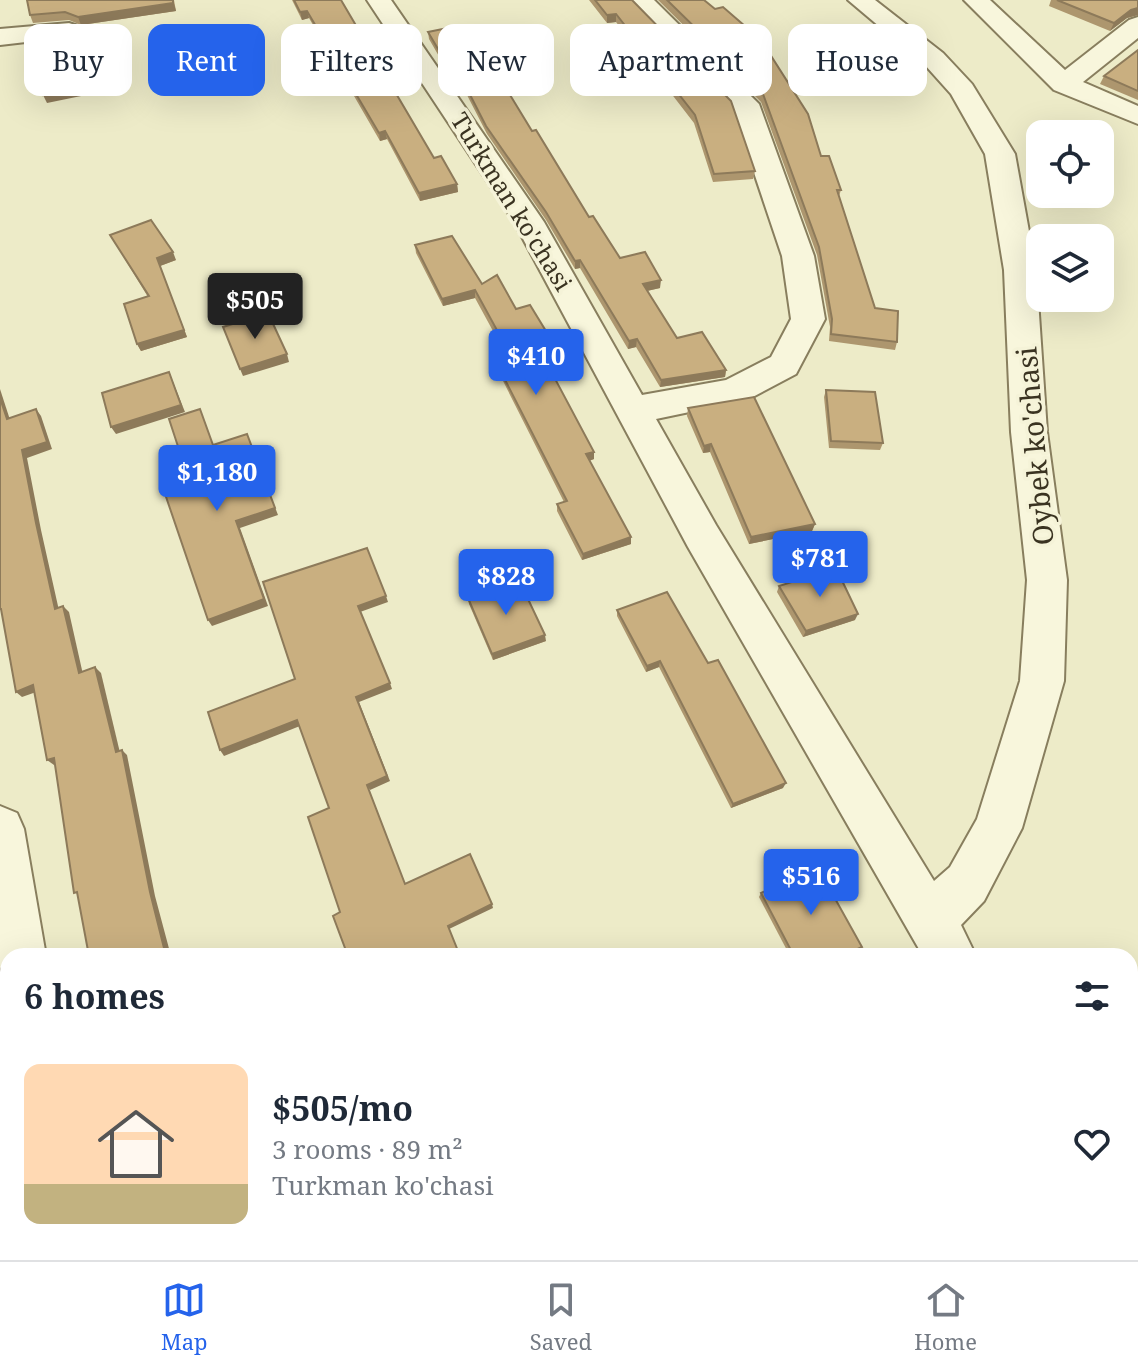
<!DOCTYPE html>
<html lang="en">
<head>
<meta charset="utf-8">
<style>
  :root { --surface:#fff; --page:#f6f6f7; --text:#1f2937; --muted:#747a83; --line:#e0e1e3; --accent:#2563eb }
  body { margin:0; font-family:"Noto Serif",serif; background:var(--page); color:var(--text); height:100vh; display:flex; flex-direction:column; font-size:30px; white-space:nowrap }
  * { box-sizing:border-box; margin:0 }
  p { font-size:26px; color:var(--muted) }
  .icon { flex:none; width:44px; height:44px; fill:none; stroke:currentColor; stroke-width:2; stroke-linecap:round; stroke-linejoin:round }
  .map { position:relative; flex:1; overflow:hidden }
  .panel { position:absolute; left:0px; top:948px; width:1138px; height:312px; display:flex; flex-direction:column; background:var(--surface); border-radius:24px 24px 0 0; box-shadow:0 8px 32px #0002 }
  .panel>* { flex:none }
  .banner { position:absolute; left:24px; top:24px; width:1090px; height:72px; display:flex; gap:16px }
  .fabs { position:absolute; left:1026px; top:120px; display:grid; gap:16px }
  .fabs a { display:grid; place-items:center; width:88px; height:88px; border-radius:16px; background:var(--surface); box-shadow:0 8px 32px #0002; font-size:40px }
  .price { position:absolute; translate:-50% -68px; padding:0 18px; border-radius:8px; background:var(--accent); color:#fff; font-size:26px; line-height:52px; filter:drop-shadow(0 2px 4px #0008) }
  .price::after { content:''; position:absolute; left:50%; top:48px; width:24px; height:18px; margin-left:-12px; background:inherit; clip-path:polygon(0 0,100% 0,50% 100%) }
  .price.on { background:#222; color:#fff }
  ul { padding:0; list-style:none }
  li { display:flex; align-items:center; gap:24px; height:200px; padding:0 24px }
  li span { display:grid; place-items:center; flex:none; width:224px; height:160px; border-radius:16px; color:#555 }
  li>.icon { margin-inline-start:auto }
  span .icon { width:96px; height:96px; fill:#fffc; stroke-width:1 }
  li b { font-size:34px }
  h2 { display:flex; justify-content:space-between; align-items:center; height:96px; padding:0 24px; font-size:34px }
  .pill { padding:0 28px; border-radius:16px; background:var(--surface); box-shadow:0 8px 32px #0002; font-size:28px; line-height:72px }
  .pill.on { background:var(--accent); color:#fff }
  .menu { display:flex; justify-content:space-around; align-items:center; height:112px; border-top:2px solid var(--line); background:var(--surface); font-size:22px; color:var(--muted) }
  .menu a { display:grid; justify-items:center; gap:4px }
  .menu .on { color:var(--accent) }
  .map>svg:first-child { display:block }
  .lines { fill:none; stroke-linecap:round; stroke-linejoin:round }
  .minor-casing { stroke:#887e5e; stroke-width:4 }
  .minor { fill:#f8f6dc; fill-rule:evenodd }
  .wall { fill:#ad966e }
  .shaded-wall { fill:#8d7a5a }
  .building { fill:#c9af80; stroke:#8d7a5a; stroke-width:2 }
  .labels { text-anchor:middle; stroke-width:7; stroke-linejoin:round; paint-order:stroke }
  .far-street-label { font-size:24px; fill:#3a3321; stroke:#f5f3d8 }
  .street-label { font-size:28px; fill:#3a3321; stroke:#f5f3d8 }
</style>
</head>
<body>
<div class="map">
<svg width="1138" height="1260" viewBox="0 0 1138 1260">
  <rect width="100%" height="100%" fill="#edebc8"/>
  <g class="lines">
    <defs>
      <g id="minor">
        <path d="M367,0H391L544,222L642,395L726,380L771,357L791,319L782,256L732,107L628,0H654L759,104L814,256L825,319L796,374L747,400L656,419L716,525L934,881L950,867L977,819L1020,681L1027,580L1011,432L1004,270L985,154L951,94L925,65L848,0H875L943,53L972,84L1015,154L1036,270L1047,432L1067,580L1064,681L1022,828L984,901L961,925L976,956H923L688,547L514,222Z"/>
        <path d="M964,0H990L1065,70L1129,20L1138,17V38L1083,82L1138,106V124L1054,90Z"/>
        <path d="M69,23L78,26L82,31L78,36L0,45V29Z"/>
        <path d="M0,806L17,813L24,829L46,956H8V976L3,974L0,967Z"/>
        <path d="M1130,1239L1138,1260H1079L1076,1252H1130Z"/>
        <path d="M41,1252H99L102,1260H42Z"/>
      </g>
    </defs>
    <use href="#minor" class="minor-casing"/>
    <use href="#minor" class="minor"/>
  </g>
  <g class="wall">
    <path d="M27,0H174L176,11L81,25L69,20L33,23L30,15Z"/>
    <path d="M292,0H341L434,158L457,184L458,192L420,201L387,139L380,141L309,18L302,20Z"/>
    <path d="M589,0H632L755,171L753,179L713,182L694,123L616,22L607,23Z"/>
    <path d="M658,0H704L821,156L841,190L839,196L875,308L897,342L895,350L829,341L830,327L817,255L761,102Z"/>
    <path d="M1051,0H1138V15L1127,18L1110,31L1049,6Z"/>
    <path d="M428,32L500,86L589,217L620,258L660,288L647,291L677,338L726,370L725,377L660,387L636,347L628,349L580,268L575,269L546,220L487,134L467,95L462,96L429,39Z"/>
    <path d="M1138,50V100L1100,84L1104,76Z"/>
    <path d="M110,235L176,260L160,266L187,337L141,351L137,344L148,297Z"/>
    <path d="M415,245L482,284L516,309L552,341V348L540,352L594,452V459L589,461L631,537V544L582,560L557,511V504L564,502L501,377L500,370L512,366L475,298L443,306L416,253Z"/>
    <path d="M826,390L883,443L880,450L829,448L824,397Z"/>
    <path d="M688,408L815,524L812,531L749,544L710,452L703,453L687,416Z"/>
    <path d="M779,586L855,620L803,637L777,592Z"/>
    <path d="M468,598L546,641L493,660L469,604Z"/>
    <path d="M617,610L708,663L783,788L731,808L659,667L646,672L617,616Z"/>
    <path d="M761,893L858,950L845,956H790L759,897Z"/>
  </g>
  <g class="shaded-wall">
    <path d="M173,0L176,11L81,25L78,17Z"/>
    <path d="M1138,8V15L1127,18L1110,31L1114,23L1131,10Z"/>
    <path d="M307,11L309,18L302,20L300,12Z"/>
    <path d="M616,14V22L607,23V15Z"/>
    <path d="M78,29L81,37L87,64L80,65L86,95L47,103L43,95L76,57Z"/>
    <path d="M466,87L467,95L462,96L461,88Z"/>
    <path d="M385,131L387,139L380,141L379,133Z"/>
    <path d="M457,184L458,192L420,201L419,193Z"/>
    <path d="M173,252L176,260L160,266L187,337L141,351L137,344L157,258Z"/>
    <path d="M580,260V268L575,269V261Z"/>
    <path d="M661,280L660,288L642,292L643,284Z"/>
    <path d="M475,290V298L443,306L442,299Z"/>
    <path d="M637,339L636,347L628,349L629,341Z"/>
    <path d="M552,341V348L537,353V345Z"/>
    <path d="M287,354L289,362L243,376L240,369Z"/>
    <path d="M726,370L725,377L660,387L661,380Z"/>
    <path d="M169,372L185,412L116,434L111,427Z"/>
    <path d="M0,389L12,426L7,419L0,398Z"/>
    <path d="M36,409L41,416L52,449L27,458L41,530L60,615L55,609L36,523L22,450Z"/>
    <path d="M247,434L278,515L240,528L268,606L212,626L208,620L236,521Z"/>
    <path d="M711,444L710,452L703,453L704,446Z"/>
    <path d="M594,452V459L585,462L586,454Z"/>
    <path d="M815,524L812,531L749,544L751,537Z"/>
    <path d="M631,537V544L582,560L583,554Z"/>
    <path d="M386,596L388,602L360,612L358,606Z"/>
    <path d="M63,606L69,612L84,679L79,673Z"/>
    <path d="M858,614L855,620L803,637L806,631Z"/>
    <path d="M545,635L546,641L493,660L492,654Z"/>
    <path d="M660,661L659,667L646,672L647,666Z"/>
    <path d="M95,667L101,673L121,757L116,752Z"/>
    <path d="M390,683L392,689L359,702L390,781L370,790L367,785L356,697Z"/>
    <path d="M33,685L39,691L22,697L16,692Z"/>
    <path d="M297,720L300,726L224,756L220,750Z"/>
    <path d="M122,750L127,755L155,896L171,956H166L150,892Z"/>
    <path d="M54,758L60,763L54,765L47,760Z"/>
    <path d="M786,783L783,788L731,808L733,804Z"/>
    <path d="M492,904L493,908L449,929L448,926Z"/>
    <path d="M0,1171L8,1230V1234L0,1238Z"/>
    <path d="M225,1252H231L233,1260H227Z"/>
  </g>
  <g class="building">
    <path d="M27,0H173V3L78,17L65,12L30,15Z"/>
    <path d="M294,0H341L434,158L441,156L457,184L419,193L385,131L379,133L307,11L300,12Z"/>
    <path d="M595,0H632L731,101L755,171L714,174L695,115L616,14L607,15Z"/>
    <path d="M667,0H704L715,9L723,7L761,40L808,114L821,156H829L841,190H837L875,308L898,311L897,342L831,334L832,319L819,247L763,94Z"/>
    <path d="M1057,0H1138V8L1131,10L1114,23Z"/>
    <path d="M462,25L500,86L504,85L532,131L536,130L589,217L593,216L620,258L645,252L661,280L643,284L677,338L702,332L726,370L661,380L637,339L629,341L580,260L575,261L546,212L486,126L466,87L461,88L428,32Z"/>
    <path d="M78,29L83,56L76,57L82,88L43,95L33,36Z"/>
    <path d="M1138,50V91L1104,76Z"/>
    <path d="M151,220L173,252L157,258L184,330L137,344L124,304L149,296L110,235Z"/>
    <path d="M452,236L482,284L497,275L516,309L530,305L552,341L537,345L594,452L586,454L631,537L583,554L557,504L567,501L500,370L516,365L475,290L442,299L415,245Z"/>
    <path d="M268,313L287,354L240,369L223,327Z"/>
    <path d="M169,372L181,405L111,427L102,393Z"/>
    <path d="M826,390L875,392L883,443L831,441Z"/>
    <path d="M754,397L815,524L751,537L711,444L704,446L688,408Z"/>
    <path d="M0,398L7,419L36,409L47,442L22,450L36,523L55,609L63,606L79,673L95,667L116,752L122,750L150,892L166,956H89L77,892L74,893L54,758L47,760L33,685L16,692L1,609H0Z"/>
    <path d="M200,409L213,445L247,434L275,508L236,521L264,599L208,620L163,488L189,480L169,419Z"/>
    <path d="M367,548L386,596L358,606L390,683L356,697L387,776L367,785L405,884L470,854L492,904L448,926L460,956H348L333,916L340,912L308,817L329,808L297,720L220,750L208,712L295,679L263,582Z"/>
    <path d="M836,568L858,614L806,631L779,586Z"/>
    <path d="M519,580L545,635L492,654L468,598Z"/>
    <path d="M667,592L708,663L718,660L786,783L733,804L660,661L647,666L617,610Z"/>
    <path d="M818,868L862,947L842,956H794L761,893Z"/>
    <path d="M144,1252H225L227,1260H145Z"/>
    <path d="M767,1252H820L823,1260H770Z"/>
  </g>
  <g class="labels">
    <g class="far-street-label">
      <text transform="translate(511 202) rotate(58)" y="8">Turkman ko'chasi</text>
    </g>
    <g class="street-label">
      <text transform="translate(1035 446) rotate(-95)" y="10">Oybek ko'chasi</text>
    </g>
  </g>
</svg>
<div class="fabs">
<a><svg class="icon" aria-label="locate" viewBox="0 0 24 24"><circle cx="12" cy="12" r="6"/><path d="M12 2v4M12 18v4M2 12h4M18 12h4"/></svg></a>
<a><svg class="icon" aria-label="layers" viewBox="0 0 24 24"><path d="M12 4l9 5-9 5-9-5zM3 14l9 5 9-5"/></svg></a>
</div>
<b class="price on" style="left:255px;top:341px">$505</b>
<b class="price" style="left:536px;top:397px">$410</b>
<b class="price" style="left:217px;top:513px">$1,180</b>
<b class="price" style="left:820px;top:599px">$781</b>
<b class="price" style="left:506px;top:617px">$828</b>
<b class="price" style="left:811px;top:917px">$516</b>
<div class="banner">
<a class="pill">Buy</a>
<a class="pill on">Rent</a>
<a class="pill">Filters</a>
<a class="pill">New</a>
<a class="pill">Apartment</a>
<a class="pill">House</a>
</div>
<section class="panel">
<h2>6 homes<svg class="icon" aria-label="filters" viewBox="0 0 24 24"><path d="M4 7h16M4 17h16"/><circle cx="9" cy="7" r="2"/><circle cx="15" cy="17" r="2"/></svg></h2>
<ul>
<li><span style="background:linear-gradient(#ffd9b3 75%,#c2b280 0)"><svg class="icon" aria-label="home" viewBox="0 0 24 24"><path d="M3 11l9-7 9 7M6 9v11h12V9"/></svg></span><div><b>$505/mo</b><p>3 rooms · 89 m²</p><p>Turkman ko'chasi</p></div><svg class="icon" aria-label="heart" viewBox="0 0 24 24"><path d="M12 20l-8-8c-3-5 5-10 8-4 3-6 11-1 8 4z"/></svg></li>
</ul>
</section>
</div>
<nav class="menu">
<a class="on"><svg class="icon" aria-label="map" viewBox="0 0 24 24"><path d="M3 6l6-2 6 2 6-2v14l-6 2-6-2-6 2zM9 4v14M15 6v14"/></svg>Map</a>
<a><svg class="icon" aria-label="saved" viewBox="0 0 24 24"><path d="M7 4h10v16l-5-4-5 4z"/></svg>Saved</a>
<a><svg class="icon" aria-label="home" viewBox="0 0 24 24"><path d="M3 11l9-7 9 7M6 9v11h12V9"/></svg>Home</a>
</nav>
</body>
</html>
